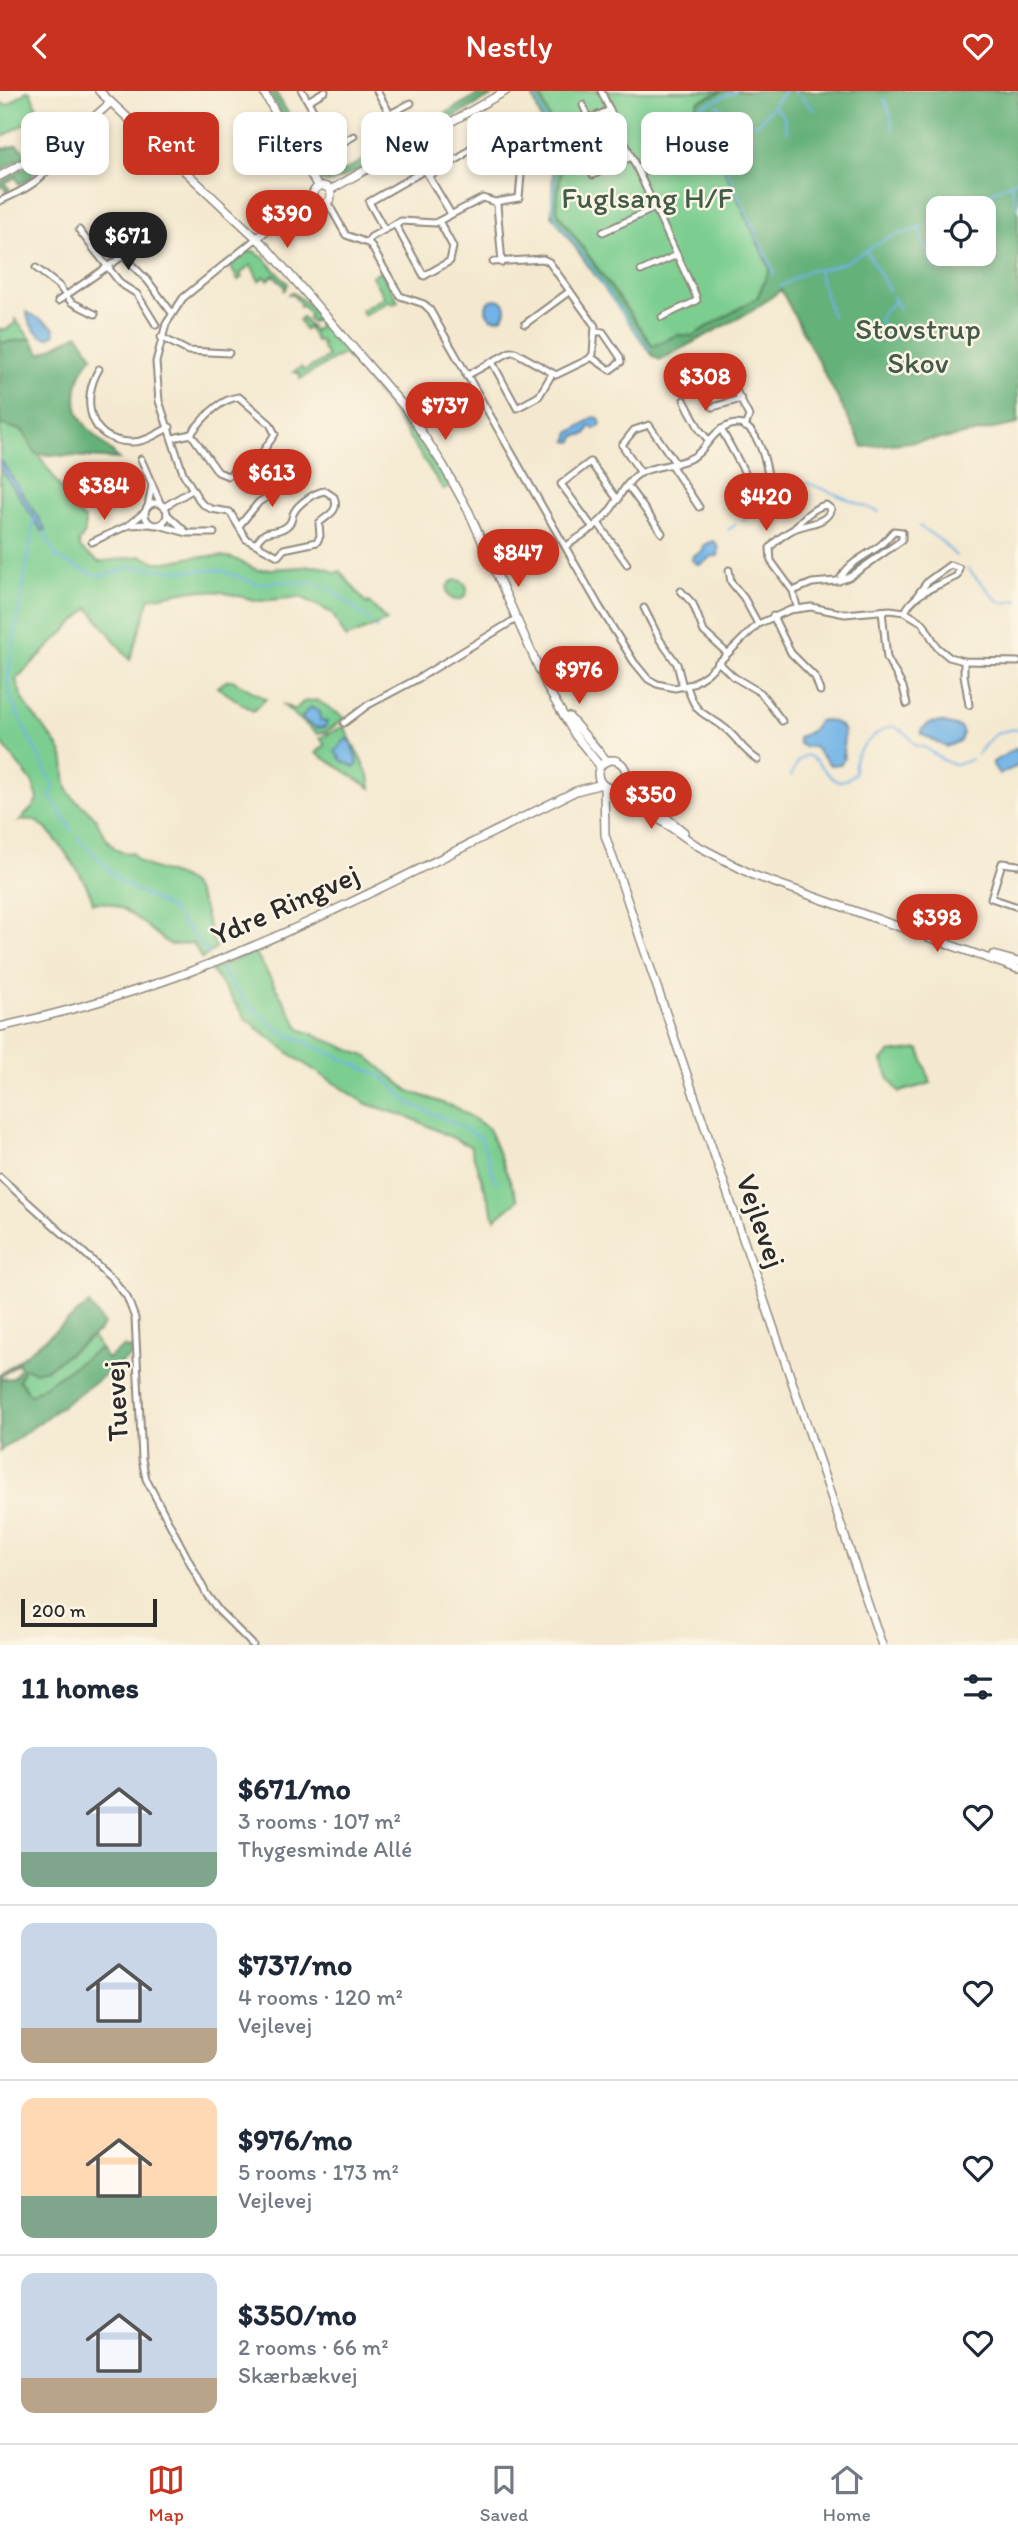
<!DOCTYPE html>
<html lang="en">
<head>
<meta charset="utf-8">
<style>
  :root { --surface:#fff; --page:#f6f6f7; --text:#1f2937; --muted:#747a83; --line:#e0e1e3; --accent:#c8321e }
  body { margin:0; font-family:Itim,sans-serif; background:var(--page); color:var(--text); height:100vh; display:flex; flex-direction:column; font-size:26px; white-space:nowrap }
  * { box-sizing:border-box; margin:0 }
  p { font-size:23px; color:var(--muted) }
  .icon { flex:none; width:38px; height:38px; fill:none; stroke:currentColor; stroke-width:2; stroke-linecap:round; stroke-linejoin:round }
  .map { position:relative; height:1554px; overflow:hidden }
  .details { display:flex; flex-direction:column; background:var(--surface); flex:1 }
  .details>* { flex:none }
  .top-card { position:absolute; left:21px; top:21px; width:976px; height:63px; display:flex; gap:14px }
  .controls { position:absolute; left:926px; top:105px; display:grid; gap:14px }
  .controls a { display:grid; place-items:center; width:70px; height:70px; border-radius:14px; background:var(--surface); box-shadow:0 4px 10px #0003; font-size:35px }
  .scale { position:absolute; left:21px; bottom:18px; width:136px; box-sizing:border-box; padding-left:7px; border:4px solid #2b2b2b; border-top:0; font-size:19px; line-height:24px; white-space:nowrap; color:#2b2b2b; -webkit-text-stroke:5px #fcf5e5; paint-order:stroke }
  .price { position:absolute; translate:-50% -60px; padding:0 16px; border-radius:24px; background:var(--accent); color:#fff; font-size:23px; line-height:46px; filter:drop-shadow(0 2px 4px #0008) }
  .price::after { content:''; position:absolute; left:50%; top:42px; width:21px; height:16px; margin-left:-10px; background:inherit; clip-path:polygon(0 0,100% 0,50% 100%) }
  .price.active { background:#222; color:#fff }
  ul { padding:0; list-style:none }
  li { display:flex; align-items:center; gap:21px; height:175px; padding:0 21px }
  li+li { border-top:2px solid var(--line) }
  li span { display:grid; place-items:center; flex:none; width:196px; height:140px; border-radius:14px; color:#555 }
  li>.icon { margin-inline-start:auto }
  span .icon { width:84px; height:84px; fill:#fffc; stroke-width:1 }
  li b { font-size:30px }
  h2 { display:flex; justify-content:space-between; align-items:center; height:84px; padding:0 21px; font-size:30px }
  .chip { padding:0 24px; border-radius:14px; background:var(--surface); box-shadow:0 4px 10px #0003; font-size:24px; line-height:63px }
  .chip.active { background:var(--accent); color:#fff }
  header { display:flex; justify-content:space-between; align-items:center; height:91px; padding:0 21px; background:var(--accent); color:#fff; font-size:32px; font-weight:600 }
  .dock { display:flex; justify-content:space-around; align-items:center; height:98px; border-top:2px solid var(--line); background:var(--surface); font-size:19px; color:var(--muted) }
  .dock a { display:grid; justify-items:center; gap:4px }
  .dock .active { color:var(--accent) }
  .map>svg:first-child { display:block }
  .green { fill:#7cce90; stroke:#547c5e; stroke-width:2 }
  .forest { fill:#65b17a; stroke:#486e52; stroke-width:2; fill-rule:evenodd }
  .water { fill:#72b4e7; stroke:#4e7089; stroke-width:2 }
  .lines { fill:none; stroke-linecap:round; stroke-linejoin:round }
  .stream { stroke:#72b4e7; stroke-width:2 }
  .street-casing { stroke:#908a7e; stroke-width:9 }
  .secondary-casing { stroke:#908a7e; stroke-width:10 }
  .street { stroke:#fff; stroke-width:5 }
  .secondary { stroke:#fff; stroke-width:7 }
  .labels { text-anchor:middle; stroke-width:5; stroke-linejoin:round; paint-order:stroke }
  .park-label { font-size:30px; fill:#435c49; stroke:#fcf5e5 }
  .street-label { font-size:30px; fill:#2b2b2b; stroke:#fcf5e5 }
</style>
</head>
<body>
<header><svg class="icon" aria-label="back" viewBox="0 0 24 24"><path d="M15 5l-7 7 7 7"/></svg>Nestly<svg class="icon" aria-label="heart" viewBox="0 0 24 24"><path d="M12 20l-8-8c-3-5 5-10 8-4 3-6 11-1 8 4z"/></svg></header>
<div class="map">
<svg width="1018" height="1554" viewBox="0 0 1018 1554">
  <rect width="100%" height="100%" fill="#fcf5e5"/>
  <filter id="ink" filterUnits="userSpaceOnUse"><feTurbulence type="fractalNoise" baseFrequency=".0143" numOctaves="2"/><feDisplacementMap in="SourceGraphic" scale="14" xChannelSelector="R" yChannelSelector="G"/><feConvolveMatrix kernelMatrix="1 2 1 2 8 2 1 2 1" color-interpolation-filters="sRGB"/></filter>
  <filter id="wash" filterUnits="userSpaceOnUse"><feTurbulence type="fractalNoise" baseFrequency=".00686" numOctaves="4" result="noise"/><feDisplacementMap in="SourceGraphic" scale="28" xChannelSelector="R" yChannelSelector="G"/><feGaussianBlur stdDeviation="1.57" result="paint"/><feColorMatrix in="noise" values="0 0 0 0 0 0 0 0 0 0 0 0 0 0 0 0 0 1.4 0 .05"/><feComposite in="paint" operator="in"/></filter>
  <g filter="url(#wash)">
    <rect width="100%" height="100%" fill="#f4e9d0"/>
    <g class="green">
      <path d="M27,0H30L40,24L0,47V12L8,14Z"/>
      <path d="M539,0H723L698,10L696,16L770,178L757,207L692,245L677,244L653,255L558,122L557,113L561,79Z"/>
      <path d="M254,160L266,169L288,193L284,200L285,196L274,184L268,189L264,185L259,190L251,174L240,183L242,186L238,189L230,175L248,161Z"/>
      <path d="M380,180L398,210L393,213L390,210L364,224L361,219L384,206L372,185Z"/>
      <path d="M292,201L308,213L359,271L357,275L343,263L300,288V283L294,281L301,276L304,280L328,266L321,254L323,252L320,249L317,251L308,236L305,239L299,229L302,226L314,240L320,234L315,228L312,231L308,227L310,224L302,214L299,216L301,213L292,203L288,204Z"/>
      <path d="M15,228L31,248L0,252V238H7L15,232Z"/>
      <path d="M364,280H367L409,333L449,395L447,398H443L394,323L362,283Z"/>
      <path d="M0,333L23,340L76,420L85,429V442L79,451L80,457L99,471L141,465L156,471H168L193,466L220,465L233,467L257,479L315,475L327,477L335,482L340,480L367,513L369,511L387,530L346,547L332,522L301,506L259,510L221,501L193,499L150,507L130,569L89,517L16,588C24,622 45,633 61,660C67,672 63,685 67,697C72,711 89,716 96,728C102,740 113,767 132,761C141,781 177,778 192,795C206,812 207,837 216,857L202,868L193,852L171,854C149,840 122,806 93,812C90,794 52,737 35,730C29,727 25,729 19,730L33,716L38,707L32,691L0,650Z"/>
      <circle cx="457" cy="499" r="10"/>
      <path d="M228,589H232L266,608L253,620L217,596Z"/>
      <path d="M317,609L345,627L326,641L317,643L282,613L295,619L303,611Z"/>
      <path d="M344,635L369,685L371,697L316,662L325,654L320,647Z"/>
      <path d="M255,861L300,938L368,966L409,1000L457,1017L488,1037L518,1109L495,1128L470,1055L411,1027L367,1013L297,968L246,928L211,879Z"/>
      <path d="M919,958L931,992L899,1001L889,988L882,970L889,962Z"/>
      <path d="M92,1246L100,1257L31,1305L19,1289L24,1276L47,1278Z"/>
    </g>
    <g class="forest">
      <path d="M275,0L328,89L484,0H500L373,72L331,92L320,90L268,1Z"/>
      <path d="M531,0H539C548,25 560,50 561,77C561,92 555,106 558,122L653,255L677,244L692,245L757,207L770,178L696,17L698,10L723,0H1018V333L949,347L863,356L781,199L752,220L660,269L653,265L552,124L553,73L551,57ZM938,117H984V163H938Z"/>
      <path d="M17,54L28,64L0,80V55L5,58Z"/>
      <path d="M49,62L50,65L28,89L19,93L16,86L5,92L10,99L6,101L4,96H0V91Z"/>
      <path d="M78,243L93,265C77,279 70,312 83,331C93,344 107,356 119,368L36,363L23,340L0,333V252L31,248L41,263Z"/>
      <path d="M89,1213L104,1233L98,1241L47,1278L34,1281L24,1277L19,1289L31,1304L100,1257L107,1268L125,1255L127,1258L135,1256V1262L0,1360V1288L13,1287L20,1278L19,1272L0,1286V1284Z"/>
    </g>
    <g class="water">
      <circle cx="496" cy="218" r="10"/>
      <path d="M27,221L53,236L55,243L48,247C36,245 27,231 27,221Z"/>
      <path d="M594,326L599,327L601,334L594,338L590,335L586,343L576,345L572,351L567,350L570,342Z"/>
      <path d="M0,368L46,439L42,440L0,376Z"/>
      <path d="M714,450L719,457L718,465H713L699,474L692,469L693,465L702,461L705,453Z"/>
      <path d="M310,616L320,621V629L327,631L325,636L317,637L303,629L302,626Z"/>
      <path d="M825,629C854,635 840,644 844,667L841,673L830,674L814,656H805L799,653L798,647L811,640L819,630Z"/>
      <path d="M940,631L960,636L963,642L960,650L946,656L921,643V639L930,632Z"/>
      <path d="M346,648L350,649L358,673L355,676L342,670L335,660Z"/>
      <path d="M1018,656V675L999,683L993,674V671Z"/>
    </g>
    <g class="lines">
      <g class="stream">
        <path d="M533,0L542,20L556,69L552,114L556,129L572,148L625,226L650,258"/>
        <path d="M736,0L697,17L774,181L773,185"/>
        <path d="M792,0L797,3"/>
        <path d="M800,5L814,19"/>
        <path d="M884,8L891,25L892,38"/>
        <path d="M717,14L730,24L749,30"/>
        <path d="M774,16L784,25L787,41"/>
        <path d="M753,32L757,34L785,0"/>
        <path d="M1011,92L1018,118"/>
        <path d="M991,101L995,133"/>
        <path d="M960,117L1018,88"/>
        <path d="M919,139L932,174L944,180"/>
        <path d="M927,157L938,158"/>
        <path d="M867,161L889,199"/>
        <path d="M818,180L832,225"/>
        <path d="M780,196L809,179L824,178L846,171L890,146L921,137L938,127"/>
        <path d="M893,206L900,218"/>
        <path d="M894,248L879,229L884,220L895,210"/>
        <path d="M34,429L8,586L11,610L54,696L50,706L71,738"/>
        <path d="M742,430L808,392L879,421"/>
        <path d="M919,435L940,449L956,465"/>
        <path d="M728,439L736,433"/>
        <path d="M44,441L57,467L92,483L102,485L134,476L179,480L220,479L258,493L285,490L322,494L336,502L370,530"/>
        <path d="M968,478L997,509L1005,512L1018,509"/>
        <path d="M376,536L377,538"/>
        <path d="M977,664C990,647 995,639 1018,638"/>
        <path d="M791,685L798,670L806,664C826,669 830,706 855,682C855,678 855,674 855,670C857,657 880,637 893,635L907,643L915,654C937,656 943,684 971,668"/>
        <path d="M78,747L121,791L171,818L176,824"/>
        <path d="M179,828L209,863"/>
        <path d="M220,878L246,912L278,939L385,987L409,1012L456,1033L481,1047L496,1091"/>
      </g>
    </g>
  </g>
  <g filter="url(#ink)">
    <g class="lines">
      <defs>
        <g id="street">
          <path d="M302,0L334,56L354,45"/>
          <path d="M377,0L390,23L411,12"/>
          <path d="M601,0L696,205L697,209L694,211L662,226"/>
          <path d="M308,10L325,0"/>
          <path d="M583,14L589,28L610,19"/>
          <path d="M430,84L461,66L478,50L493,43L513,37L522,73L519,107L495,111"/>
          <path d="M593,84L631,66"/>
          <path d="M0,110C18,102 51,87 54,65L50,58"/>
          <path d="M329,114L346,144L370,153L400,205L424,213L430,219L599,515L634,571L648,588L657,593L675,597L692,593L707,583L758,533L790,519L811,516L845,523L890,519L905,521L923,532L937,556L949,566L964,570L1018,571"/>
          <path d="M395,133L424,185L450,170L453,156L439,130"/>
          <path d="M384,138L369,111L425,79L451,123"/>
          <path d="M79,139L121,193L137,203L156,234"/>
          <path d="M603,141L655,117"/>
          <path d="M368,151L371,146L401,130L435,132L483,107L495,111L497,114L502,172"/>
          <path d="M36,177L59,195L71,211L95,223"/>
          <path d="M641,180L677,164"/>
          <path d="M58,210L123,165L148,190L172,222"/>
          <path d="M525,233L570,200"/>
          <path d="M161,246L188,260L229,262"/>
          <path d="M591,266L610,279L621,271L620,266L603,241H596"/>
          <path d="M492,271L517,317L539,305L552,283"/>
          <path d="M99,278C81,308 88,349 129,351C144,352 157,343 170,336"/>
          <path d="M466,285L510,261H515L556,284L589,268L593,263L595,235L549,171L543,168L493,171"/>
          <path d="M701,293L728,284L749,325L745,336"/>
          <path d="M684,309L700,339L709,350"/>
          <path d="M713,316L741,308"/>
          <path d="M721,338L745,382"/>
          <path d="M173,347L191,343L218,381L228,385L261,363L275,343L270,333L239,306C219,308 202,328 191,343"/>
          <path d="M141,368L161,414"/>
          <path d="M671,374L699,416"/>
          <path d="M641,382L622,354L634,339L649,334L676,373"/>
          <path d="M627,394L662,442"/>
          <circle cx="156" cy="423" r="11"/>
          <path d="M148,415L152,394"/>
          <path d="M164,416L192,399"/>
          <path d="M167,423L185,440"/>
          <path d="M598,432L627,473"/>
          <path d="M130,434L150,433"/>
          <path d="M159,434L187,442H214"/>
          <path d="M239,435L259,411L277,400L282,393L296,385"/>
          <path d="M593,437L561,393L590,371L618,409"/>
          <path d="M794,438C801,428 814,416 826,414L831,418C826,434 805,432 792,439C785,443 775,450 770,457L771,470L793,500L797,516"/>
          <path d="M92,451L127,435L145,421"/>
          <path d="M256,453C266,434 275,445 287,435C293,431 291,427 294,421C299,412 315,401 325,400L334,406C340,420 328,424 319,432L320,445L317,451L284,458L278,465L246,448L230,421L211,418L201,412L183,382L159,310L156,271L166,233L183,207L257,147"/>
          <path d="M566,455C581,445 596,436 608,422C618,410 624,393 637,384C653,373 676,376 693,366C704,360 709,347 719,340C758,311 768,379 771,403"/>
          <path d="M729,479L731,491L744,507L758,533"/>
          <path d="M681,500L693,513L704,541L727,562"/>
          <path d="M793,500L812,492L836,490C842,489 846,488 851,485L902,449V441L894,440C888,446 884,452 878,456C862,467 848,472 839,490"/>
          <path d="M644,517L660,549L677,573L683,596"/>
          <path d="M882,520L887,567L903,596L907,613"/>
          <path d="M905,521C914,501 938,495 957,485L959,477L950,474L928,490L918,503"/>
          <path d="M773,525L791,562L815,586L820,600"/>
          <path d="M964,570V584L969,614"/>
          <path d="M718,571L734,586L761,602L782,630"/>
          <path d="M687,595C697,628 705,620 726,638C740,650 741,658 758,669"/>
          <path d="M344,632L368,614L419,587L516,528"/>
          <path d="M1018,774L1002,772L991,807L1018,816"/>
          <path d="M0,1086L112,1187L127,1206L135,1227L142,1368L146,1388L207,1504L219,1520L253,1554"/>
        </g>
        <g id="secondary">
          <path d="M99,0L266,156L407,319L443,374L469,421L548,598L575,644L600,675"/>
          <path d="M263,0L318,96"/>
          <path d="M0,85L75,43L110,12"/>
          <circle cx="322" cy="104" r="9"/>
          <path d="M330,99L506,0"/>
          <path d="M257,147L278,129L314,108"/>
          <path d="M569,626L607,670"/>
          <circle cx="612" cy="683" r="14"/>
          <path d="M624,689L643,708L684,741"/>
          <path d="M604,695L605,744L882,1554"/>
          <path d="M618,695L653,724L696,754L753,784L1018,878"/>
          <path d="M993,864L1018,871"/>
          <path d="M0,936C66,921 131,903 194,879C325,829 450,762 576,700L602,693"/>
        </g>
      </defs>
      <use href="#street" class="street-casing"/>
      <use href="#secondary" class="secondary-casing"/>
      <use href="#street" class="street"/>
      <use href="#secondary" class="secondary"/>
    </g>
  </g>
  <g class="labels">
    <g class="park-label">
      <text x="647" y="117">Fuglsang H/F</text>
      <text x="918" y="248">Stovstrup<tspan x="918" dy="34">Skov</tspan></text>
    </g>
    <g class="street-label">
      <text transform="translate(285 814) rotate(-24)" y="10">Ydre Ringvej</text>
      <text transform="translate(761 1130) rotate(71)" y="10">Vejlevej</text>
      <text transform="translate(116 1310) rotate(-93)" y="10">Tuevej</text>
    </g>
  </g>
</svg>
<div class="controls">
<a><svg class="icon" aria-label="locate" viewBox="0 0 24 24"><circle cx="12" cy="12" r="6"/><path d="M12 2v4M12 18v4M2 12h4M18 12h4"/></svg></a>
</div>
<div class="scale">200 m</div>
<b class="price" style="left:287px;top:159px">$390</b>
<b class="price active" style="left:128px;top:181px">$671</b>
<b class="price" style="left:705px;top:322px">$308</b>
<b class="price" style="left:445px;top:351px">$737</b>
<b class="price" style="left:272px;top:418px">$613</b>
<b class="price" style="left:104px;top:431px">$384</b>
<b class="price" style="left:766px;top:442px">$420</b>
<b class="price" style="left:518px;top:498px">$847</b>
<b class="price" style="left:579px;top:615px">$976</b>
<b class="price" style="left:651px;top:740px">$350</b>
<b class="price" style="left:937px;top:863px">$398</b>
<div class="top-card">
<a class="chip">Buy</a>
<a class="chip active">Rent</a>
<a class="chip">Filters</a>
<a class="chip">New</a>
<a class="chip">Apartment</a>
<a class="chip">House</a>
</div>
</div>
<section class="details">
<h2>11 homes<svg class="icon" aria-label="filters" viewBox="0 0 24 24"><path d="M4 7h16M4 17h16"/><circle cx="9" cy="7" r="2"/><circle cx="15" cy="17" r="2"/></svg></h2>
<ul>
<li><span style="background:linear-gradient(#c9d6e8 75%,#7fa58c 0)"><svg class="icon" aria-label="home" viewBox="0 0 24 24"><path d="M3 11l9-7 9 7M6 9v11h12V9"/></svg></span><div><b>$671/mo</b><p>3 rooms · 107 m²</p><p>Thygesminde Allé</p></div><svg class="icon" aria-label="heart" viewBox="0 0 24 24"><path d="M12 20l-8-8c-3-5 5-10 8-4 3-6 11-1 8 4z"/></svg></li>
<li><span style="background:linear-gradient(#c9d6e8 75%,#b9a48a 0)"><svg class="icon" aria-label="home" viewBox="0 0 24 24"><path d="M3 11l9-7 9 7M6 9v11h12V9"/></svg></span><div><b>$737/mo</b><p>4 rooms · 120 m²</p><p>Vejlevej</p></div><svg class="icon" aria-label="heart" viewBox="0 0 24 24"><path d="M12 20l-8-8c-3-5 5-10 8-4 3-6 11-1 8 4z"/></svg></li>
<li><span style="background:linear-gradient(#ffd9b3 70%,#7fa58c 0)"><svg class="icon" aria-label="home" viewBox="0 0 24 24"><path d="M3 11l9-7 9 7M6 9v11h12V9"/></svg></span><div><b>$976/mo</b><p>5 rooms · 173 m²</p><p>Vejlevej</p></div><svg class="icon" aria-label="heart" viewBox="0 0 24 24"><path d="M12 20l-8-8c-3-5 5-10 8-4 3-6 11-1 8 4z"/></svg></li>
<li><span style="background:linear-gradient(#c9d6e8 75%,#b9a48a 0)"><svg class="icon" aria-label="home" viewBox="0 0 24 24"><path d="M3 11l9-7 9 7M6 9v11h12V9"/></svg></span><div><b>$350/mo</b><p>2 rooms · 66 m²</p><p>Skærbækvej</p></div><svg class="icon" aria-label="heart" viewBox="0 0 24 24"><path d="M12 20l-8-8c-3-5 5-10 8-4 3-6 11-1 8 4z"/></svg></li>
</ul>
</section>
<nav class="dock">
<a class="active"><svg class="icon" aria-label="map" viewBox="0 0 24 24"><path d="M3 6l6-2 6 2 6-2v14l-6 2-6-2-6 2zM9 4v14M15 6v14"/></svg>Map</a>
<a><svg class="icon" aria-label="saved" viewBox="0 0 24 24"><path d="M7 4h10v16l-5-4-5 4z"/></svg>Saved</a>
<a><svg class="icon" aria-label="home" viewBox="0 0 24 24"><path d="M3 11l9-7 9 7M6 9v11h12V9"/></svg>Home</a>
</nav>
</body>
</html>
